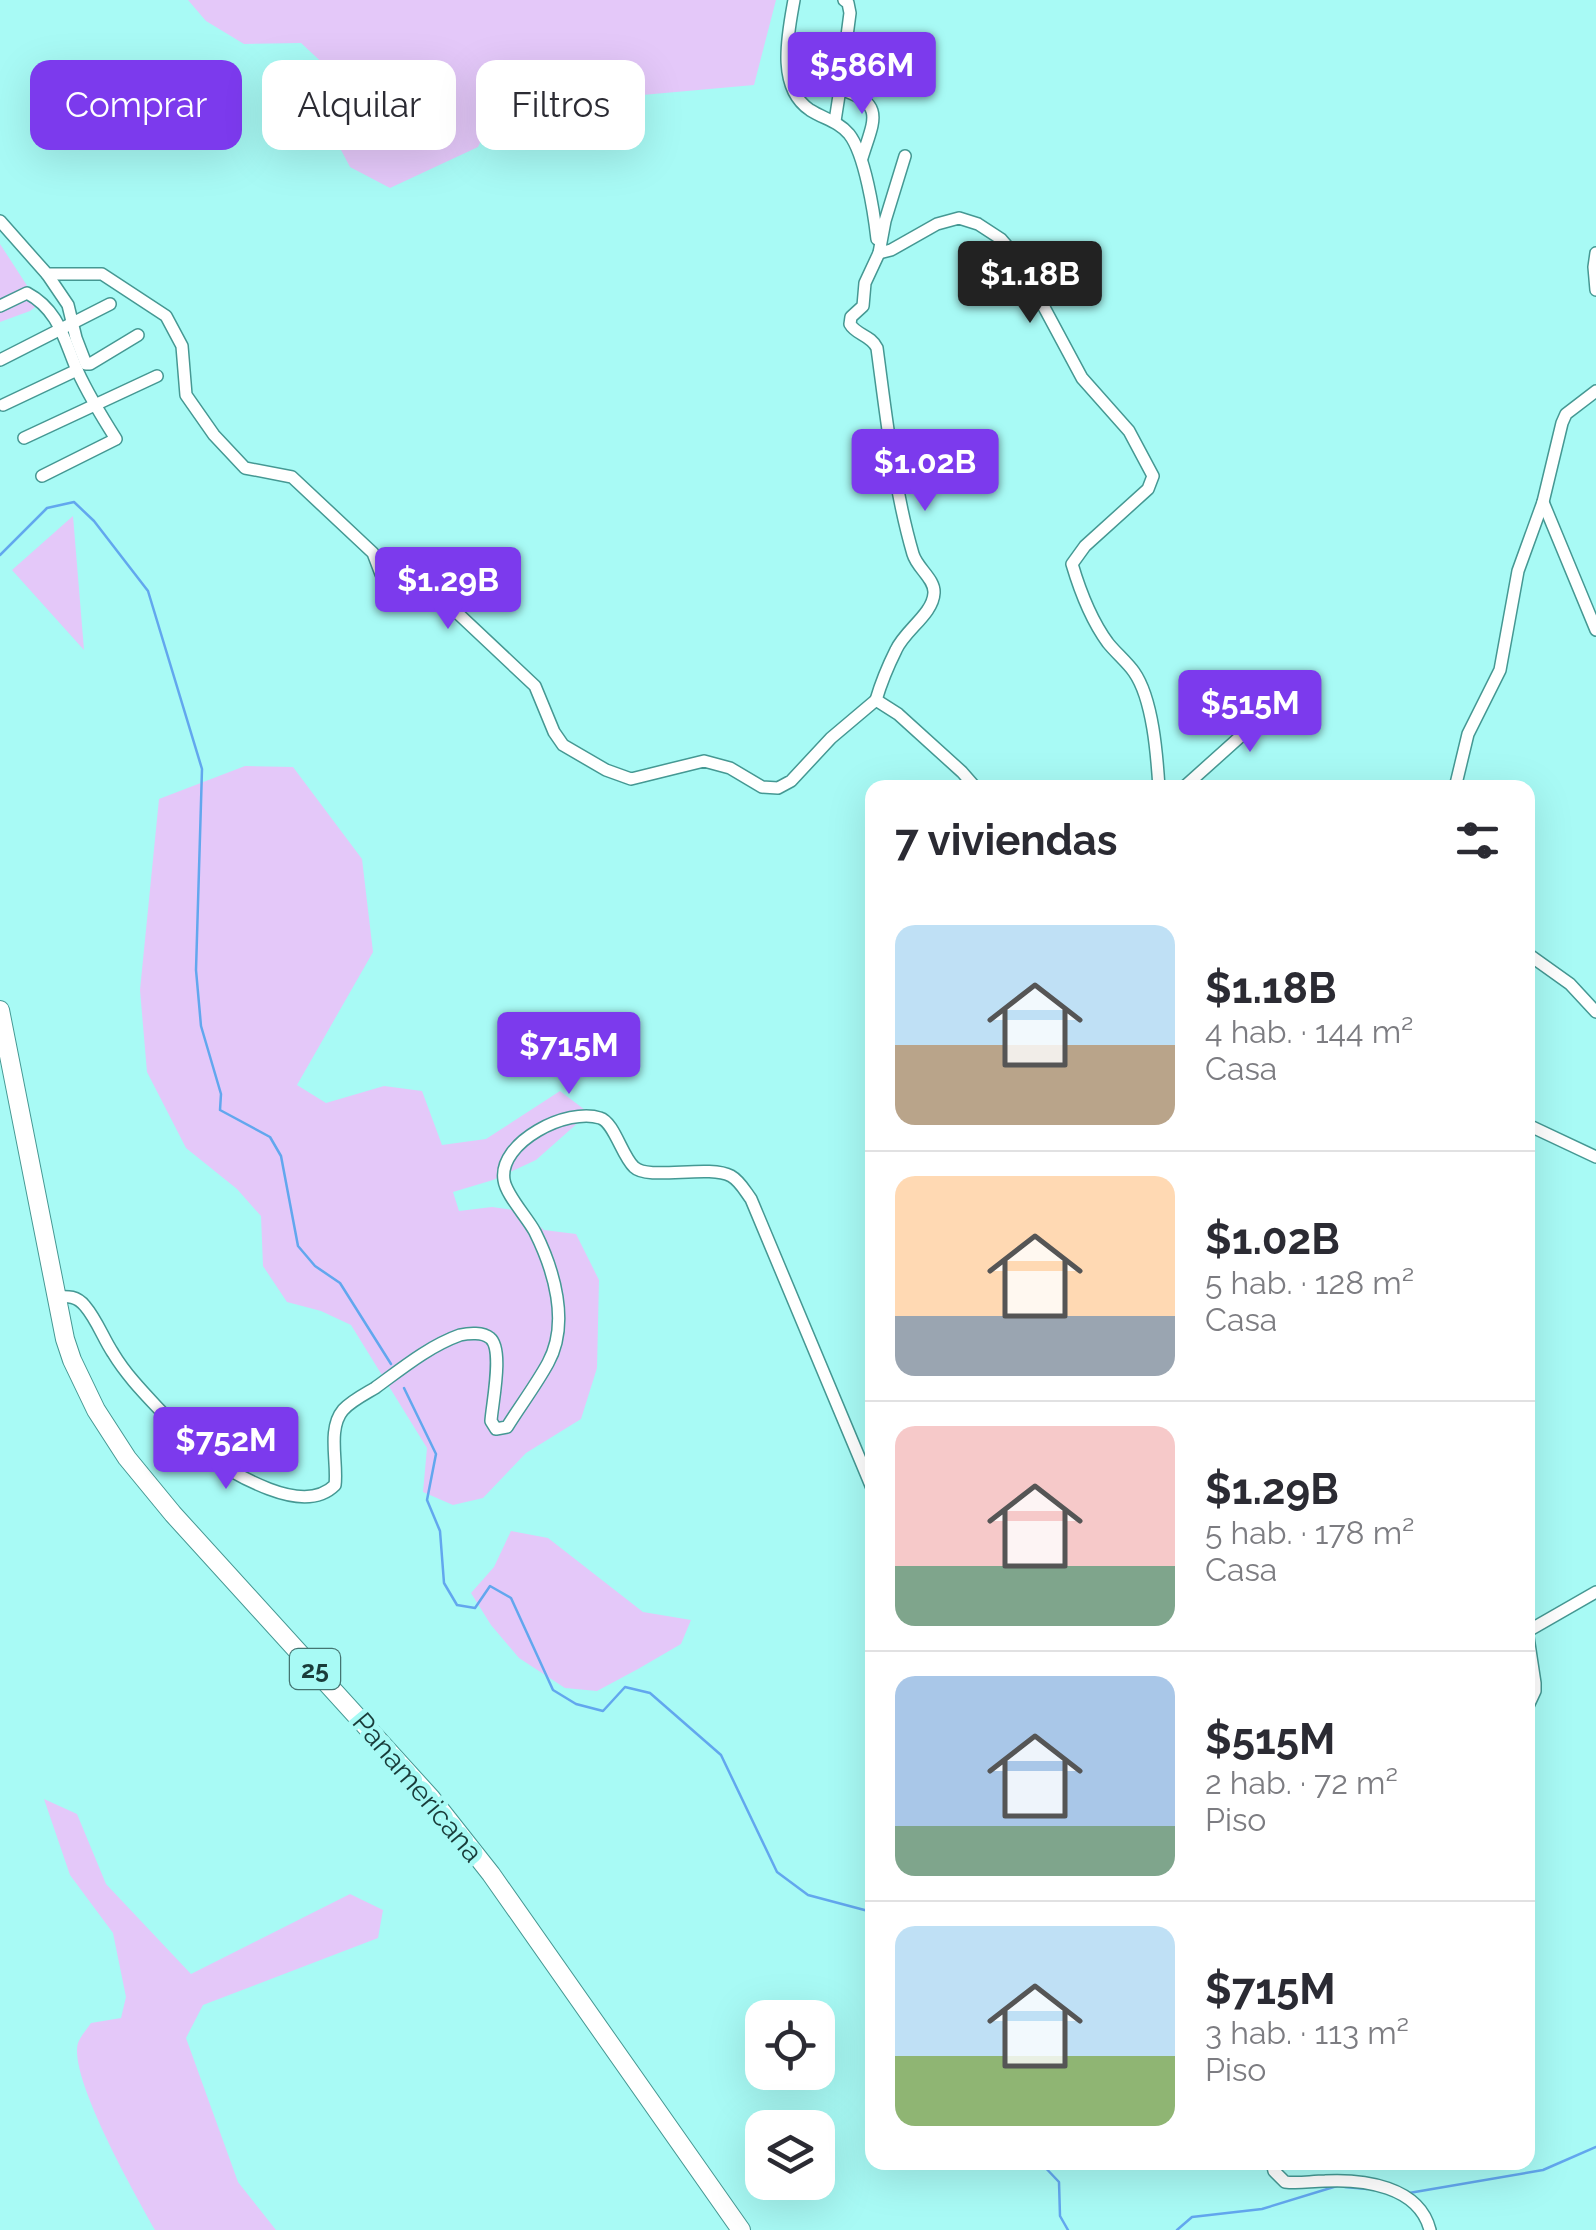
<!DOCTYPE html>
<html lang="es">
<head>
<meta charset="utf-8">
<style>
  :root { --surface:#fff; --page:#f2f2f3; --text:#2b2b33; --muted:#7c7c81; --line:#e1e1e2; --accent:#7c3aed }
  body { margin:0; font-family:Raleway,sans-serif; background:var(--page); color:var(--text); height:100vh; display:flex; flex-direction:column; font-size:38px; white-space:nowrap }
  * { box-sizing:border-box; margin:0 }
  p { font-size:32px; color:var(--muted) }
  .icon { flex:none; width:55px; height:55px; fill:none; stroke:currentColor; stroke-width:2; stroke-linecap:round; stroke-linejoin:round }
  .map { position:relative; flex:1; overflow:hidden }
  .drawer { position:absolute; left:865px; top:780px; width:670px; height:1390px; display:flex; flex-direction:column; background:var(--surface); border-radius:20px; box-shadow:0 10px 40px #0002 }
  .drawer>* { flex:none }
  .hud { position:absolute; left:30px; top:60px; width:685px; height:90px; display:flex; gap:20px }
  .buttons { position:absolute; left:745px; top:2000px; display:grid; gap:20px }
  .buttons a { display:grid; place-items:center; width:90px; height:90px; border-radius:20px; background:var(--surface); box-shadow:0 10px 40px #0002; font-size:50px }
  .price { position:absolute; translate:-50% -85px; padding:0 22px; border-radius:10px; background:var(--accent); color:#fff; font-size:32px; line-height:65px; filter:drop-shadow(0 2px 5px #0008) }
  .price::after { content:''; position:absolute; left:50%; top:60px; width:30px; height:22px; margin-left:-15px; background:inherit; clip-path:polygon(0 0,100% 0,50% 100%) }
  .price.on { background:#222; color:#fff }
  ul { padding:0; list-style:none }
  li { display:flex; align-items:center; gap:30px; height:250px; padding:0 30px }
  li+li { border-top:2px solid var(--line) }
  li span { display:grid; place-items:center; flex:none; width:280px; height:200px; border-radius:20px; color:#555 }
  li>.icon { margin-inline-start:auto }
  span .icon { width:120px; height:120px; fill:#fffc; stroke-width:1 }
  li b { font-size:42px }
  h2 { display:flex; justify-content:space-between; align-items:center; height:120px; padding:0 30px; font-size:42px }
  .chip { padding:0 35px; border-radius:20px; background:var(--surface); box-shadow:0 10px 40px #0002; font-size:35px; line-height:90px }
  .chip.on { background:var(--accent); color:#fff }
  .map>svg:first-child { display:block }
  .green { fill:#e4c8f9 }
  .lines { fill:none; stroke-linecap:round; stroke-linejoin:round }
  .stream { stroke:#62a7ee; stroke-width:2.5 }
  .street-casing { stroke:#459893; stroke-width:14 }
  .primary-casing { stroke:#459893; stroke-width:20 }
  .street { stroke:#fff; stroke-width:11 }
  .primary { stroke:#fff; stroke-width:18 }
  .labels { text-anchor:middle; stroke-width:10; stroke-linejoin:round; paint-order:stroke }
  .shield { fill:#a8faf5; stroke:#447572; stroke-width:2.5 }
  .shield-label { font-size:25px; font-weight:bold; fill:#193c3a }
  .street-label { font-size:28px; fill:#193c3a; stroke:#a8faf5 }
</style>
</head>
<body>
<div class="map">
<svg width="1596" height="2230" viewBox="0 0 1596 2230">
  <rect width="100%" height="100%" fill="#a8faf5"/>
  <g class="green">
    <path d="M188,0H776L754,85L497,108L478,147L390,188L350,167L322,114L328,68L301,43L244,44L206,21Z"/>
    <path d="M0,244L39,304L30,311L0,322Z"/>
    <path d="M73,516L84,650L12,570Z"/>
    <path d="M245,766L293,767L362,859L373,952L297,1085L326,1103L384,1086L422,1091L442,1145L486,1139L560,1091L589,1113L536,1160L493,1180L453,1192L459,1211L492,1207L522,1211L544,1230L576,1234L599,1280L597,1368L581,1419L526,1453L483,1498L453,1505L423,1492L427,1448L351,1325L321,1311L287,1302L263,1266L261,1216L237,1189L186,1148L147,1072L140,990L159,799Z"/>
    <path d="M511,1531L548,1538L643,1612L691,1620L681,1644L638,1669L597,1691L565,1688L519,1658L491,1625L471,1593L494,1567Z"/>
    <path d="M44,1799L77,1814L106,1884L191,1974L350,1894L383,1910L378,1938L203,2005L186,2038L238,2182L276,2230H155C136,2196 68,2077 78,2043C80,2037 87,2029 91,2023L121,2018L126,1997L113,1933L70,1875Z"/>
  </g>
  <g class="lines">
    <g class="stream">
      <path d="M0,555L47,508L74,502L94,521L148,591L202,769L196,970L201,1026L221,1094L220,1110L270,1137L281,1156L298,1246L315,1266L340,1283L391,1364"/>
      <path d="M404,1388L436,1454L427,1500L440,1531L444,1583L457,1605L475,1608L490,1586L511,1598L553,1690L576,1704L603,1711L625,1687L650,1693L721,1755L777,1872L808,1895L872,1912"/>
      <path d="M1040,2162L1059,2182L1060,2216L1068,2230"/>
      <path d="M1345,2187L1367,2189"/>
      <path d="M1409,2193L1543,2170L1596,2147"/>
      <path d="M1177,2230L1192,2217L1262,2209L1337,2186"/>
    </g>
    <defs>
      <g id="street">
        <path d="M794,0C788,34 776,87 810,110C824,119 838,121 849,134C865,154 874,213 877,239"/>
        <path d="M844,0L848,3L850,13L840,89C886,104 874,119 862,158"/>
        <path d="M835,121L840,89"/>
        <path d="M0,221L47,274H102L166,316L182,346L186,395L214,435L245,468L292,477L373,553L381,574L404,599L450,606L535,686L554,732L563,745L606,770L631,779L704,761L730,768L762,787L778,788L791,781L831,738L876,700L898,714L962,772L976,788"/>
        <path d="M879,253L891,250L937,224L959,218L978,224L1001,239L1025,267L1038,296L1082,378L1129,431L1153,476L1148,489L1085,546L1072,564C1080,591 1091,620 1108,643C1116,653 1127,662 1134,672C1153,699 1157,756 1159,788"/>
        <path d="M1596,253L1594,267L1596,290"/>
        <path d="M47,274L68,305L76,338L86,364H90L138,335"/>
        <path d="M0,306L27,293C59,310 64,340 77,370C88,394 102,417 116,439L42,476"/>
        <path d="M0,360L110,304"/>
        <path d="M3,405L77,370"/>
        <path d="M24,438L157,376"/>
        <path d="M1543,502L1596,630"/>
        <path d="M876,700C881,683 888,666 896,650C905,630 933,614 934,593C935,579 917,568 913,554C894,489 886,415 877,348C871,335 856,335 850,324L851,317L863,306L865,283L879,253L885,221L905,156"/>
        <path d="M1183,788L1290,692"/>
        <path d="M1455,788L1468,734L1500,670L1518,571L1543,502L1562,423L1566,414L1596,391"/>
        <path d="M1528,954L1570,984L1596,1012"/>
        <path d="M1528,1125L1596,1157"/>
        <path d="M57,1297C68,1296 77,1296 85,1306C97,1320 103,1338 113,1353C125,1373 141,1390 157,1407C194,1446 218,1469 269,1489C290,1497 317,1503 335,1485C338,1463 327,1429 343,1410C351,1401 365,1394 375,1388C401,1369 429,1346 460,1335C469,1333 483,1332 490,1338C504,1349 492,1404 491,1421L496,1429L507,1427C520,1406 536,1385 548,1363C570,1323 554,1270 535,1232C527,1217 506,1195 504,1180C498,1142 568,1107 600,1118C614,1122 622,1156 634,1167C648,1181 709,1164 731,1176C740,1181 745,1191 751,1199L872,1488"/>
        <path d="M1528,1631L1596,1592"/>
        <path d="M1528,1637L1535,1683V1691L1528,1706"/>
        <path d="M1272,2162L1274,2171L1285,2182C1299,2184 1311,2181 1325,2181C1363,2179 1419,2186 1430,2230"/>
      </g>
      <path id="primary" d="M0,1010L65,1339L72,1360L96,1410L127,1458L173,1514L431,1798L491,1874L741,2230"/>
    </defs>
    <use href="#street" class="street-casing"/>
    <use href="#primary" class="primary-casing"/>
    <use href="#street" class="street"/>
    <use href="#primary" class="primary"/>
  </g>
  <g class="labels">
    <rect class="shield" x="290" y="1649" width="50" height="40" rx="8"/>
    <g class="shield-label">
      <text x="315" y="1678">25</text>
    </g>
    <g class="street-label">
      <text transform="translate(418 1787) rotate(50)" y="10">Panamericana</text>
    </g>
  </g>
</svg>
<div class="buttons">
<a><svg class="icon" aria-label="locate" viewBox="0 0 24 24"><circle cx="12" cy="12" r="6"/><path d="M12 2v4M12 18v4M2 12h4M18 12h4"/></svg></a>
<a><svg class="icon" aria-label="layers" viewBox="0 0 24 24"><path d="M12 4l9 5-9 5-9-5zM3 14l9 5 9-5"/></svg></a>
</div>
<b class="price" style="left:862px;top:117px">$586M</b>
<b class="price on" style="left:1030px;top:326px">$1.18B</b>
<b class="price" style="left:925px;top:514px">$1.02B</b>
<b class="price" style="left:448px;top:632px">$1.29B</b>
<b class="price" style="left:1250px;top:755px">$515M</b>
<b class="price" style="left:569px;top:1097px">$715M</b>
<b class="price" style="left:226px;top:1492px">$752M</b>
<div class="hud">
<a class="chip on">Comprar</a>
<a class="chip">Alquilar</a>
<a class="chip">Filtros</a>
</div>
<section class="drawer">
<h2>7 viviendas<svg class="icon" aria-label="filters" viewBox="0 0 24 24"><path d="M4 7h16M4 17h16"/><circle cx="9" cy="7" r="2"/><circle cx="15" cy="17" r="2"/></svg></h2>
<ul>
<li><span style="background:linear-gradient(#bfe0f5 60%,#b9a48a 0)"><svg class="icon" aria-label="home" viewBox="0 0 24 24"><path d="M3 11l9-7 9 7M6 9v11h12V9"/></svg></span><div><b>$1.18B</b><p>4 hab. · 144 m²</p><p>Casa</p></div></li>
<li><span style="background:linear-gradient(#ffd9b3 70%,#9aa5b1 0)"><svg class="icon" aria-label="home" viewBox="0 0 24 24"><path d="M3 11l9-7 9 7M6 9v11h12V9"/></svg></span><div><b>$1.02B</b><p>5 hab. · 128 m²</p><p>Casa</p></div></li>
<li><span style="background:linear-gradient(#f6c9c9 70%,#7fa58c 0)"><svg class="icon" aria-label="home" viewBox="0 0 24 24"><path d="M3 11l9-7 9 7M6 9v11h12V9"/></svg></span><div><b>$1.29B</b><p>5 hab. · 178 m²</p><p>Casa</p></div></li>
<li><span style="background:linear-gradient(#a9c7e8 75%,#7fa58c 0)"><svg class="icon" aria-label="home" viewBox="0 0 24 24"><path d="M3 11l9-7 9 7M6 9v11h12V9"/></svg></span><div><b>$515M</b><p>2 hab. · 72 m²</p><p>Piso</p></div></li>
<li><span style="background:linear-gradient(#bfe0f5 65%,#8fb573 0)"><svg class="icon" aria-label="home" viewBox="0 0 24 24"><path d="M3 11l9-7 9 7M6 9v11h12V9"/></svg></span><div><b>$715M</b><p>3 hab. · 113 m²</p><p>Piso</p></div></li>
</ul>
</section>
</div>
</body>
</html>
